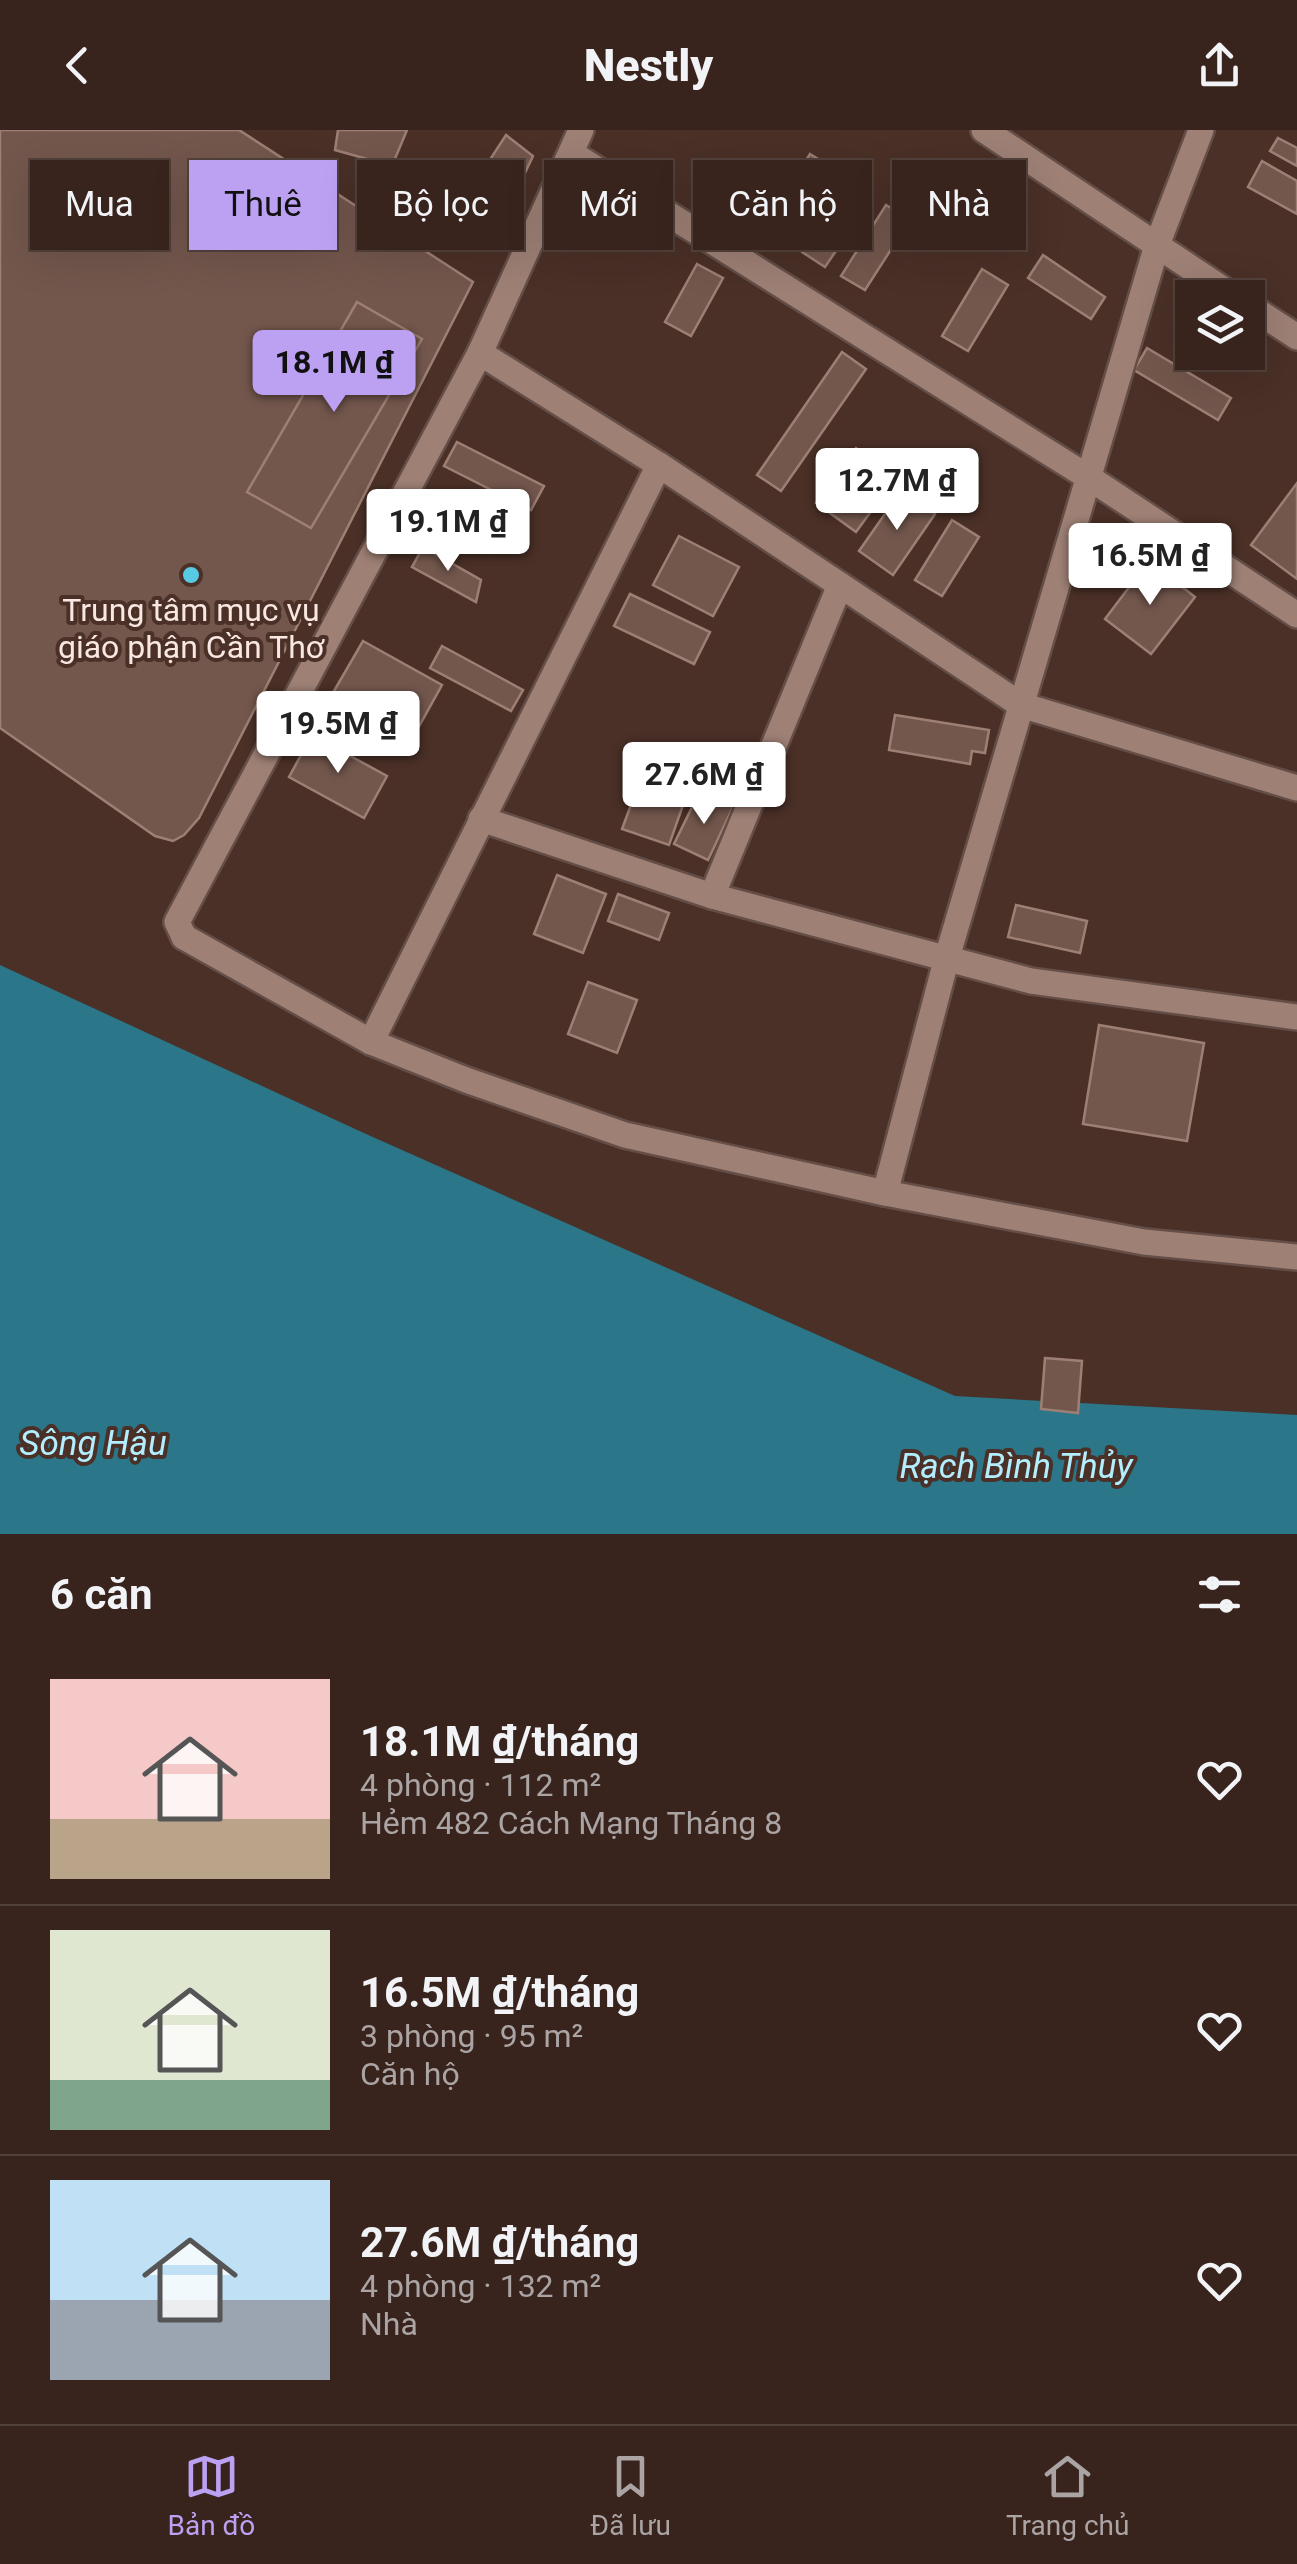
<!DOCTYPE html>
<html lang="vi">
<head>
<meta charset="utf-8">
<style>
  :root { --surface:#38241d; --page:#43302a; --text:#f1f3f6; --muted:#aba4a4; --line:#52413b; --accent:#bca0f2 }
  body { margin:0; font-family:Roboto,sans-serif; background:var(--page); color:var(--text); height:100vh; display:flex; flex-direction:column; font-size:38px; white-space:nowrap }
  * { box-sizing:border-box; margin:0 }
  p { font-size:32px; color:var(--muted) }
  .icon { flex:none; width:55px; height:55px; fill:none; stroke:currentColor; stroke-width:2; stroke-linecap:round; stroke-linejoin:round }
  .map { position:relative; height:1404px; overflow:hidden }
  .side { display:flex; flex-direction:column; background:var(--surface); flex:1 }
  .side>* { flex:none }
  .banner { position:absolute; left:30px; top:30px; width:1238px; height:90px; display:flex; gap:20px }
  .controls { position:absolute; left:1175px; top:150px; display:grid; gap:20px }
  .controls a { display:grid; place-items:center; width:90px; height:90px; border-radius:0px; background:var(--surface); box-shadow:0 10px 40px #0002,0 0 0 2px var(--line); font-size:50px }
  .price { position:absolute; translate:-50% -85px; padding:0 22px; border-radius:10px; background:#fff; color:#222; font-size:32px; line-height:65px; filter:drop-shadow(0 2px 5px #0008) }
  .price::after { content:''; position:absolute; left:50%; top:60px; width:30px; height:22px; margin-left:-15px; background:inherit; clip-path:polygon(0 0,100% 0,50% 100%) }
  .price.active { background:var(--accent); color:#111 }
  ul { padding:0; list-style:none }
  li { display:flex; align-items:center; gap:30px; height:250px; padding:0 50px }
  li+li { border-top:2px solid var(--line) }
  li span { display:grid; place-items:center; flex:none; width:280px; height:200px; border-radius:0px; color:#555 }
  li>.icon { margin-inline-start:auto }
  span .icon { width:120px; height:120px; fill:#fffc; stroke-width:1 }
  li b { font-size:42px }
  h2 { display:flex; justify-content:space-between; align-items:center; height:120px; padding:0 50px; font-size:42px }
  .pill { padding:0 35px; border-radius:0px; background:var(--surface); box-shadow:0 10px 40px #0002,0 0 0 2px var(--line); font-size:35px; line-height:90px }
  .pill.active { background:var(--accent); color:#111 }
  header { display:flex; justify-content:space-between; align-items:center; height:130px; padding:0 50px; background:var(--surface); font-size:45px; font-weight:800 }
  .dock { display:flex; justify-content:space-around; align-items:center; height:140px; border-top:2px solid var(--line); background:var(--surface); font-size:28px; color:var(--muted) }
  .dock a { display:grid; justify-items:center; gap:5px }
  .dock .active { color:var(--accent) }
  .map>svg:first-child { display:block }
  .water { fill:#2b7688 }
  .building { fill:#73574d; stroke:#9d7f74; stroke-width:2.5 }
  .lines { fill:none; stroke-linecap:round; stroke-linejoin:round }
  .street-casing { stroke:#644e47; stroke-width:30 }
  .secondary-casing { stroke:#644e47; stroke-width:30 }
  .street { stroke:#9e8075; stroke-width:25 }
  .secondary { stroke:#9e8075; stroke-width:25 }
  .poi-dot { fill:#58c9e3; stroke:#4a3027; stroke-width:4 }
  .labels { text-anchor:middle; stroke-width:8; stroke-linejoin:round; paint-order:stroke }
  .poi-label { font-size:32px; fill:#f9e8e2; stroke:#4a3027 }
  .water-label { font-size:35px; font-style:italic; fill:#b3eefe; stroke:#4a3027 }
</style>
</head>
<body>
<header><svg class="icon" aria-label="back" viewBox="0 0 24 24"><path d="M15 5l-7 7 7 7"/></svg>Nestly<svg class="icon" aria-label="share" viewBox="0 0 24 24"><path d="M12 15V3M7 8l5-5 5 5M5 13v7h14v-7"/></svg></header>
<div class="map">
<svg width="1297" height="1404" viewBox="0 0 1297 1404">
  <rect width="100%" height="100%" fill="#4a3027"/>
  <path class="water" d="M0,835L366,1004L955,1266L1297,1285V1404H0Z"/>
  <g class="building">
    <path d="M0,0H239L473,152L199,688L184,705L173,711L155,706L0,598Z"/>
    <path d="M338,0H407L392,36L335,20Z"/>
    <path d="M506,5L533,26L513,68L476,51Z"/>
    <path d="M1278,8L1297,18V36L1270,21Z"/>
    <path d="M810,24L836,40L791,113L765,97Z"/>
    <path d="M1262,31L1297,51V84L1248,57Z"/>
    <path d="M965,45L988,59L952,120L929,106Z"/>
    <path d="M848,53L872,68L825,137L802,122Z"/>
    <path d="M886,75L910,90L865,160L841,146Z"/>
    <path d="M1043,125L1105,167L1091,189L1028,148Z"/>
    <path d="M697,134L723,148L691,206L665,192Z"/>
    <path d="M982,139L1008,155L968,221L942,206Z"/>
    <path d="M357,172L422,209L311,398L247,362Z"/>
    <path d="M1147,218L1231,268L1218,290L1134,240Z"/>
    <path d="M842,222L866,239L781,361L757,345Z"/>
    <path d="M457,312L544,356L531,380L444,336Z"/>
    <path d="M856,318L896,347L856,402L816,373Z"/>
    <path d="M1297,353V449L1251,415Z"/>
    <path d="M901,361L935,384L893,445L859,421Z"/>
    <path d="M437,371L506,406L493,423L422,385Z"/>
    <path d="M952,390L979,407L942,466L915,450Z"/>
    <path d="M679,406L739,437L713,486L653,455Z"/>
    <path d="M423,417L481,450L476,472L412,437Z"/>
    <path d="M1149,431L1195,467L1151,524L1105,489Z"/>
    <path d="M630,464L710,502L694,534L614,496Z"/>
    <path d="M363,511L442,555L407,618L327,573Z"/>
    <path d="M442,516L523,560L511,581L430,538Z"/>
    <path d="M895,585L989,600L985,623L972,621L970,634L889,620Z"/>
    <path d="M312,605L387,646L364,688L289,647Z"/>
    <path d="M642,645L688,661L669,715L622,699Z"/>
    <path d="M697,667L734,675L708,730L674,714Z"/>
    <path d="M557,745L606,764L583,823L534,804Z"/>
    <path d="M618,764L669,783L659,810L608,791Z"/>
    <path d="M1016,775L1087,791L1080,823L1008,807Z"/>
    <path d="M588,852L637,870L617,923L568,904Z"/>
    <path d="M1099,895L1204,913L1187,1011L1083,994Z"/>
    <path d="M1045,1228L1082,1231L1078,1283L1041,1279Z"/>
  </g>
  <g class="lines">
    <defs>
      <g id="street">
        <path d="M984,0L1236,168"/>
        <path d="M571,23L1088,347L1297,485"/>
        <path d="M1248,175L1297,207"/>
        <path d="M480,223L659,335L1021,575L1297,658"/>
        <path d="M481,689L712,766L1031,851L1297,887"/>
        <path d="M712,766L840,455"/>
        <path d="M184,807L371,912L466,950L625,1005L885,1063L1144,1112L1297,1127"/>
        <path d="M371,912L659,335"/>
        <path d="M885,1063L946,831L1157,115L1201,0"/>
      </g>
      <path id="secondary" d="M184,807L177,792L480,223L581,0"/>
    </defs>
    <use href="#street" class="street-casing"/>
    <use href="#secondary" class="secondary-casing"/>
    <use href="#street" class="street"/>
    <use href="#secondary" class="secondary"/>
  </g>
  <circle class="poi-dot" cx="191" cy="445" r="10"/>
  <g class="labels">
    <g class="poi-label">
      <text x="191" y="491">Trung tâm mục vụ<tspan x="191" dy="37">giáo phận Cần Thơ</tspan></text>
    </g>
    <g class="water-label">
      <text x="93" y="1325">Sông Hậu</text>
      <text x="1016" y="1348">Rạch Bình Thủy</text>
    </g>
  </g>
</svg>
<div class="controls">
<a><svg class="icon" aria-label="layers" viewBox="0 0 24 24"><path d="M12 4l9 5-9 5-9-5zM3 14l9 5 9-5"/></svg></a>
</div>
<b class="price active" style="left:334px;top:285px">18.1M ₫</b>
<b class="price" style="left:897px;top:403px">12.7M ₫</b>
<b class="price" style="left:448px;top:444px">19.1M ₫</b>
<b class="price" style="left:1150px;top:478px">16.5M ₫</b>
<b class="price" style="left:338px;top:646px">19.5M ₫</b>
<b class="price" style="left:704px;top:697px">27.6M ₫</b>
<div class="banner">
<a class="pill">Mua</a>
<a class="pill active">Thuê</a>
<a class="pill">Bộ lọc</a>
<a class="pill">Mới</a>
<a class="pill">Căn hộ</a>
<a class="pill">Nhà</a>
</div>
</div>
<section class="side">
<h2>6 căn<svg class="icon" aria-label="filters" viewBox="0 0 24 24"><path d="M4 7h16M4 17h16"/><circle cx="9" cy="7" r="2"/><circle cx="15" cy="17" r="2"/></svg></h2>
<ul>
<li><span style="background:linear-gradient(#f6c9c9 70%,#b9a48a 0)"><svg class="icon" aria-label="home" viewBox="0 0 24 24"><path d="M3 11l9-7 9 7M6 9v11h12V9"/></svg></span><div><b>18.1M ₫/tháng</b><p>4 phòng · 112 m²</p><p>Hẻm 482 Cách Mạng Tháng 8</p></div><svg class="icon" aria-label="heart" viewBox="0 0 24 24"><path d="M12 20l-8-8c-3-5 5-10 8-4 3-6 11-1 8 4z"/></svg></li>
<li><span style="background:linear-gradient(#dfe7d0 75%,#7fa58c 0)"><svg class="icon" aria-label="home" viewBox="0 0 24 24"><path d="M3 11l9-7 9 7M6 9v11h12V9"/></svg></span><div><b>16.5M ₫/tháng</b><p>3 phòng · 95 m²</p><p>Căn hộ</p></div><svg class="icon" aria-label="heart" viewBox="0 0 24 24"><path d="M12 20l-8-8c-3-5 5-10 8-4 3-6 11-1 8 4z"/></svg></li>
<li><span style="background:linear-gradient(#bfe0f5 60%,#9aa5b1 0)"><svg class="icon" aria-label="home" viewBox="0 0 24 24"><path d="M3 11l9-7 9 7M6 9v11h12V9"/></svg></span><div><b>27.6M ₫/tháng</b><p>4 phòng · 132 m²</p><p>Nhà</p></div><svg class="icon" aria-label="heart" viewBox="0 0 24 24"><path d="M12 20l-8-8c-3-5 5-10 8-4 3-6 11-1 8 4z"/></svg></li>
</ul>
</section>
<nav class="dock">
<a class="active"><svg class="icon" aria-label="map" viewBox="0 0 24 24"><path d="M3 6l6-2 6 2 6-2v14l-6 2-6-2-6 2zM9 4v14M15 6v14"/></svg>Bản đồ</a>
<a><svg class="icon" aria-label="saved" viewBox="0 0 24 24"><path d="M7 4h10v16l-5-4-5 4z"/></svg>Đã lưu</a>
<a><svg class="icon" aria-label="home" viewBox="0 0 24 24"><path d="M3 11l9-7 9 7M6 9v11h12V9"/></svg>Trang chủ</a>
</nav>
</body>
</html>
